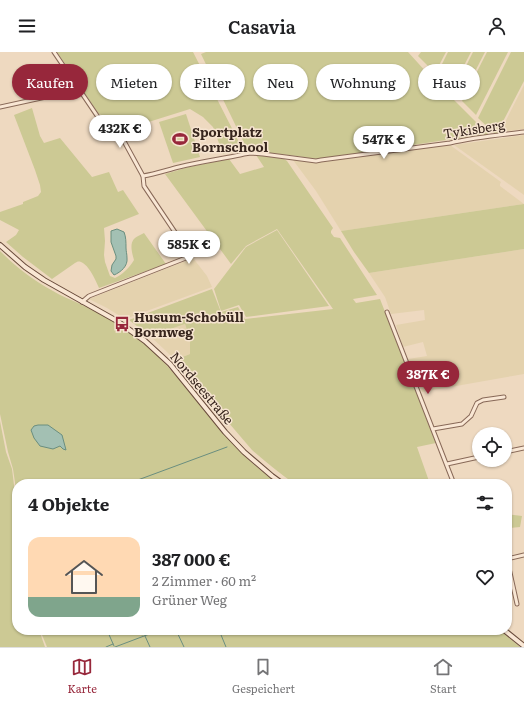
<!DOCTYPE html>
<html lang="de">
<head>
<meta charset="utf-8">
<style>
  :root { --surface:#fff; --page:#f2f2f2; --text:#202124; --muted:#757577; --line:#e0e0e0; --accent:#97273b }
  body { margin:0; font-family:Literata,serif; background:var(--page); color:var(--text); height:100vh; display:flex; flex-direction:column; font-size:15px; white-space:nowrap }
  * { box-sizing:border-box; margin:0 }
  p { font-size:13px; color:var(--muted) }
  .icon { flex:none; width:22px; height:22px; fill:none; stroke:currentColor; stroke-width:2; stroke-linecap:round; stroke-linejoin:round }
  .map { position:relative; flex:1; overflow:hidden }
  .drawer { position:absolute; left:12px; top:427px; width:500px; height:156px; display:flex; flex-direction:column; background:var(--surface); border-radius:16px; box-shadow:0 1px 3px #0004 }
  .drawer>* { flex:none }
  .top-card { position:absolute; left:12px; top:12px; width:500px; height:36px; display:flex; gap:8px }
  .controls { position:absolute; left:472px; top:375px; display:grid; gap:8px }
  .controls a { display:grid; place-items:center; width:40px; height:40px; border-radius:50%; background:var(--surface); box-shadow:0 1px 3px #0004; font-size:20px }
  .price { position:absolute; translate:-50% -34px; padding:0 9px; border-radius:14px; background:#fff; color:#222; font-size:13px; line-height:26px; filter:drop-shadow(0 1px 2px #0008) }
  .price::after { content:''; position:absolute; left:50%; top:24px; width:12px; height:9px; margin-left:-6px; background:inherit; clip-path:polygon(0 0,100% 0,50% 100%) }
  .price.current { background:var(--accent); color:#fff }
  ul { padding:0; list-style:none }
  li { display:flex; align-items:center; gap:12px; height:100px; padding:0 16px }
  li span { display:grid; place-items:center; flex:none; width:112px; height:80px; border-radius:12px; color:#555 }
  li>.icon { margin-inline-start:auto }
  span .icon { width:48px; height:48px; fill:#fffc; stroke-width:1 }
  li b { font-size:17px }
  h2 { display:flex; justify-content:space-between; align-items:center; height:48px; padding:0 16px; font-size:17px }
  .tag { padding:0 14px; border-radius:18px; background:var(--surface); box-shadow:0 1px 3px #0004; font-size:14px; line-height:36px }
  .tag.current { background:var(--accent); color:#fff }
  header { display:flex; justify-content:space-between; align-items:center; height:52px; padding:0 16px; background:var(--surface); font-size:18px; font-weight:600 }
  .menu { display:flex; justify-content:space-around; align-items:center; height:56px; border-top:1px solid var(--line); background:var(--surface); font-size:11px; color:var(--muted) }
  .menu a { display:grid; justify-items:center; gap:2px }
  .menu .current { color:var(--accent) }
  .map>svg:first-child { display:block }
  .farmland { fill:#e4d2ae }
  .green { fill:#ccc994 }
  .water { fill:#a3c0b3; stroke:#6a8e7f }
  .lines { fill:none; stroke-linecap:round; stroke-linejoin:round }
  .stream { stroke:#6a8e7f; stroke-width:1 }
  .street-casing { stroke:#886958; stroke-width:5 }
  .secondary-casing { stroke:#694b3b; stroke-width:6 }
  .street { stroke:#f9e7d4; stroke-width:3 }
  .secondary { stroke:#f9e7d4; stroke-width:4 }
  .labels { text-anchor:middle; stroke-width:3; stroke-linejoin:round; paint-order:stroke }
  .street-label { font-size:13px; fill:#37251d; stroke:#f6e4d0 }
  .poi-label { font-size:13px; font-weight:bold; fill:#37251d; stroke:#f6e4d0; text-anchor:start }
</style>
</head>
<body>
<header><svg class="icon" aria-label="menu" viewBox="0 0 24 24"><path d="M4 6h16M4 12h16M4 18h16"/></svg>Casavia<svg class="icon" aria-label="person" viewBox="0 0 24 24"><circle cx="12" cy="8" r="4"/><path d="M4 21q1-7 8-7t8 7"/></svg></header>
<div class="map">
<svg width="524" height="595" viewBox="0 0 524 595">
  <rect width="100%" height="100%" fill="#eed9c0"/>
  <g class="farmland">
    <path d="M524,33V77L500,80Z"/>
    <path d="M524,83V143L454,93Z"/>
    <path d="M450,93L501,130L500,132V134L524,152L341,179L316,139L293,108L316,111L322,110Z"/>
    <path d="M524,197V322L422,340L408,307L427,304L423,290L403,295L396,273L425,268L424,258L391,262L385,245L369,221Z"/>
    <path d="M193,206L207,224L212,235L125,267L107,256L89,247Z"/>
    <path d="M185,272L190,287V302L175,308L165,298L150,284Z"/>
  </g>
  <g class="green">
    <path d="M57,0H193L243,98L223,102L213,75L203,65L190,57L123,78L98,61Z"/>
    <path d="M206,0H408L428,22L489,83L439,89L323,107H315L297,104L261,100H251L247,97L201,2Z"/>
    <path d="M421,0H446L435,21L418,4Z"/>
    <path d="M448,0H471L452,37L437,22Z"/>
    <path d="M473,0H485L461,47L453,40Z"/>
    <path d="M487,0H508L476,63L462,49Z"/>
    <path d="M511,0H524V29L497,81H494L478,66Z"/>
    <path d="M32,56L40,84L44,91L60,86L92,125L109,120L118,140L123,138L139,162L104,176L105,189L104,203L105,210L110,224L115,226C123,222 129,216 134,208C132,201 129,191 135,186C137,184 141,183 144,181L166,212L99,236C96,229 89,213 81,210C78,209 77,210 75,211L52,227L23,205L6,190L16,183L19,178L0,168V160L23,152V150L38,144L41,140L40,133L35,118L14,63Z"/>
    <path d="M186,62L200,105L173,111L159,70Z"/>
    <path d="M256,103L284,107L287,109L333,176L331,179V181L334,185L340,186L377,243L353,247L356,251L380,247L436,391L417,395L430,432H295C280,422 266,410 252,398L175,308L190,302V287L185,272L150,284L129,268L212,237L221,260L238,255L245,267L333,257L277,177L246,194L231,212L165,122L189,115L229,107L240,122L264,115Z"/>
    <path d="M524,152V197L369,221L354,200L341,179Z"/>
    <path d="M277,178L329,254L246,265L239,253L221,259L214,237L246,195Z"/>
    <path d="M0,199C16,215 34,229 53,239C61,244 70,247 78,251C101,262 125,275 145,292C176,319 198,353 225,383C241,402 259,418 279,432H17V444L13,417L8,400L0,362Z"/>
    <path d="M0,369L6,400L12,417L17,457V578H39L45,595H0Z"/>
    <path d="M507,462L522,464L520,475L510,476L507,466Z"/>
    <path d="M40,578H500L520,595H47Z"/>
  </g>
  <g class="water">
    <path d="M117,177L124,180C126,185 126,190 126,196C126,199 127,202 127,206C128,214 121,220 114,223L111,219L112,213L116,207V204L111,190V179Z"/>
    <path d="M38,373H48L62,383L66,398L63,397L60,394L53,397L40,394L34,386L31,378L34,374Z"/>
  </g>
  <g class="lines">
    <g class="stream">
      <path d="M127,432L227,395"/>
      <path d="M107,578L114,594"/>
      <path d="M140,578L142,583"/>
      <path d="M176,578L184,595"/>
      <path d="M219,578L226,595"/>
      <path d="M145,584L150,595"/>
      <path d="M106,595L113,592"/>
      <path d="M115,595L160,578"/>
    </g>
    <defs>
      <g id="street">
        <path d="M54,0L100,68L119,80L143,124L144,134L191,204L89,244L82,250"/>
        <path d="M0,55L55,43L79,36"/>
        <path d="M143,124C155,122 167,118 179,115C199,110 220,107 240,103L244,102L251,101L263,102L316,109L321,108L450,91C474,85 499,83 524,80"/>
        <path d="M387,260L454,432"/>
        <path d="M433,377L462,372L471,364L477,351L483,348L504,345"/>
        <path d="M505,400L524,396"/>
        <path d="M447,412L479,405"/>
        <path d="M507,507L517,552"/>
        <path d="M507,507L524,503"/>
      </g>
      <g id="secondary">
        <path d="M0,193L25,215L44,228L117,269L145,289L170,312L225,380L244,400L272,424L283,432"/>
        <path d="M504,578L524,594"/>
      </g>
    </defs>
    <use href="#street" class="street-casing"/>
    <use href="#secondary" class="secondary-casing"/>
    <use href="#street" class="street"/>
    <use href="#secondary" class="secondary"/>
  </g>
  <defs>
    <symbol id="stadium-bare" viewBox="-9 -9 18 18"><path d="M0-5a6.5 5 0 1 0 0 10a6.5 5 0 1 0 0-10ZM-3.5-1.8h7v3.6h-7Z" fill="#97273b" stroke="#f6e4d0" stroke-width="2.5" paint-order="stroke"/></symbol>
    <symbol id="bus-bare" viewBox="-9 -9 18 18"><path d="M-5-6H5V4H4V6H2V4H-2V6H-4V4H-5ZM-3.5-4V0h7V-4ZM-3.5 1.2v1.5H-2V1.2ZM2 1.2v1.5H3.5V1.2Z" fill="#97273b" stroke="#f6e4d0" stroke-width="2.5" paint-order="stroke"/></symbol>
  </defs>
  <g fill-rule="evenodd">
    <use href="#stadium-bare" x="169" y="76" width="22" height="22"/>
    <use href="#bus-bare" x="111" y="261" width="22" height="22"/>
  </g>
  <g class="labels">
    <g class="street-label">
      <text transform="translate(474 77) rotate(-9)" y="5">Tykisberg</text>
      <text transform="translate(202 336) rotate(50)" y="5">Nordseestraße</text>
    </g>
    <g class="poi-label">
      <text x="192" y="85">Sportplatz<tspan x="192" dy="15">Bornschool</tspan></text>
      <text x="134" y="270">Husum-Schobüll<tspan x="134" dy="15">Bornweg</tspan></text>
    </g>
  </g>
</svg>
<div class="controls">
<a><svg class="icon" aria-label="locate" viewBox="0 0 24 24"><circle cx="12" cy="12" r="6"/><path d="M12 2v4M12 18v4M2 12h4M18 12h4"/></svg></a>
</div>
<b class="price" style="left:120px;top:97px">432K €</b>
<b class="price" style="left:384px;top:108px">547K €</b>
<b class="price" style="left:189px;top:213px">585K €</b>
<b class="price current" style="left:428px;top:343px">387K €</b>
<div class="top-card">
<a class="tag current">Kaufen</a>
<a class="tag">Mieten</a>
<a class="tag">Filter</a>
<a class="tag">Neu</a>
<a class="tag">Wohnung</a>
<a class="tag">Haus</a>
</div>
<section class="drawer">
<h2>4 Objekte<svg class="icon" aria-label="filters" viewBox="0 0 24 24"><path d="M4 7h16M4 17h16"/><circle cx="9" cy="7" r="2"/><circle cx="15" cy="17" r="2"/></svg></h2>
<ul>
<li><span style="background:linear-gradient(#ffd9b3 75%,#7fa58c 0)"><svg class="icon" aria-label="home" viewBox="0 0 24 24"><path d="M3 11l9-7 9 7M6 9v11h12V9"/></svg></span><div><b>387 000 €</b><p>2 Zimmer · 60 m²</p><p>Grüner Weg</p></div><svg class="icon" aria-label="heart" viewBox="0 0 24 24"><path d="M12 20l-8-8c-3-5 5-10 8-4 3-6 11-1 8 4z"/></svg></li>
</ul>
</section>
</div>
<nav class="menu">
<a class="current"><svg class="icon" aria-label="map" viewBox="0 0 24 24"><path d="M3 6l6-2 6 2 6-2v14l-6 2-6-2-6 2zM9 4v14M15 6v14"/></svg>Karte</a>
<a><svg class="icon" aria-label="saved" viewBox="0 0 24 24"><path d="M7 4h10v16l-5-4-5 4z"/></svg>Gespeichert</a>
<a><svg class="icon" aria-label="home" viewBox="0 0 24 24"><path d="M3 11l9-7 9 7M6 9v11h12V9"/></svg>Start</a>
</nav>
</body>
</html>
